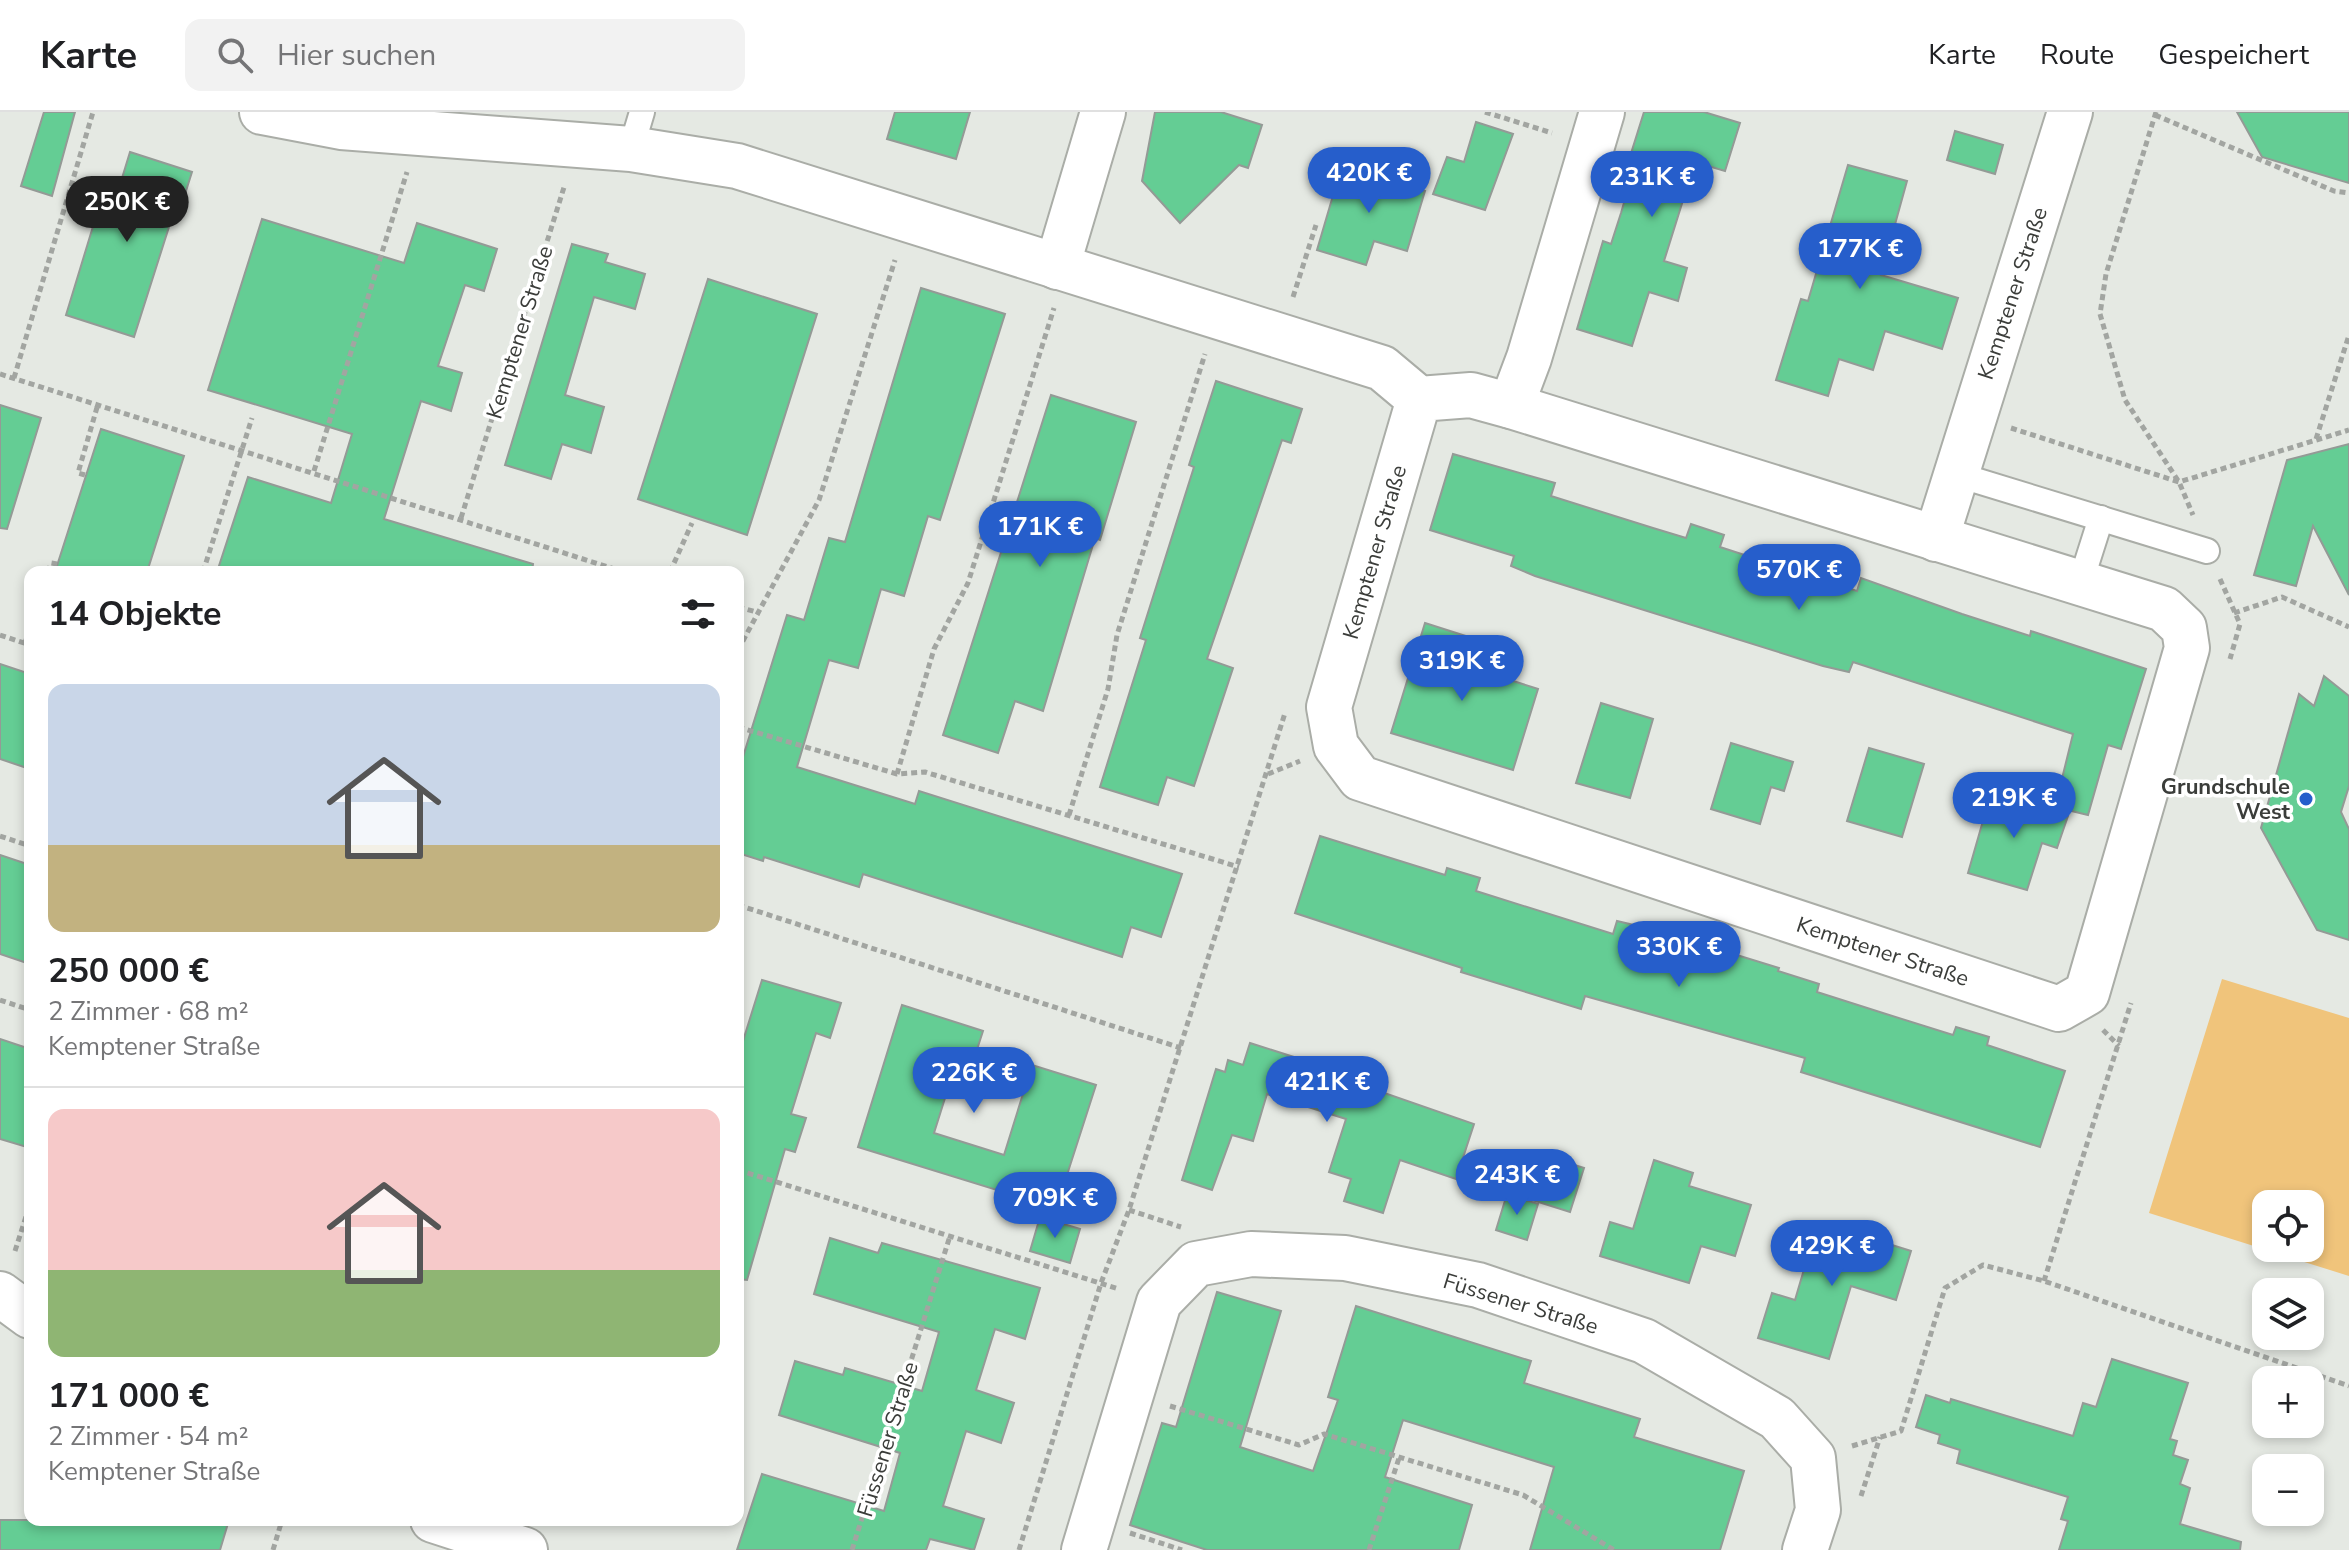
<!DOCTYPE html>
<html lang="de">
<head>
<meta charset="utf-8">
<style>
  :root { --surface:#fff; --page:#f2f2f2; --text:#202124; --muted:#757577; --line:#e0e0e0; --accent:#265ecb }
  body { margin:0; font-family:"Nunito Sans",sans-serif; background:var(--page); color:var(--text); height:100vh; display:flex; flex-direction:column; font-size:30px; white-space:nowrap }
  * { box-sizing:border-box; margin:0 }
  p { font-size:26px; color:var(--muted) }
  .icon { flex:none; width:44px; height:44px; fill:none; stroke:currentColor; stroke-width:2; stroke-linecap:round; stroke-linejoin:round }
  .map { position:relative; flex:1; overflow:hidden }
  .drawer { position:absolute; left:24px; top:454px; width:720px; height:960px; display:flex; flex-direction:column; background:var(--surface); border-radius:16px; box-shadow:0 4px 12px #0003 }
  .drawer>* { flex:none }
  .controls { position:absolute; left:2252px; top:1078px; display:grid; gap:16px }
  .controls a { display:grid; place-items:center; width:72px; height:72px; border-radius:16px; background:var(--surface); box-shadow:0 4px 12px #0003; font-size:40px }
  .price { position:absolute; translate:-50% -68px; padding:0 18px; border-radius:28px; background:var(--accent); color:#fff; font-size:26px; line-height:52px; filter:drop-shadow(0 2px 4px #0008) }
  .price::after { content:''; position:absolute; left:50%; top:48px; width:24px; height:18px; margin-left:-12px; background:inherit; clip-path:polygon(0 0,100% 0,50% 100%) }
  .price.selected { background:#222; color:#fff }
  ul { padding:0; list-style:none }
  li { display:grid; align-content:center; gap:16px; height:424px; padding:0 24px }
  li+li { border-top:2px solid var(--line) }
  li span { display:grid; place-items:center; height:248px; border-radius:16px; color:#555 }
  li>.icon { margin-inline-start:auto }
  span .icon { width:144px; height:144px; fill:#fffc; stroke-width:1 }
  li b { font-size:34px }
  h2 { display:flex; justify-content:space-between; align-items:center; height:96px; padding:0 24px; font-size:34px }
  header { display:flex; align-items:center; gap:48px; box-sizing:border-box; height:112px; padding:0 40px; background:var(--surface); border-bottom:2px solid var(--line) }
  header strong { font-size:38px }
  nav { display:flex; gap:44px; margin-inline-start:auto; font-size:28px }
  .search { width:560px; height:72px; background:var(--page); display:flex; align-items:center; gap:20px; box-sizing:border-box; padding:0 28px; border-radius:16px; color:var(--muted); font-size:30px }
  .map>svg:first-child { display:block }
  .green { fill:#f0c47b; fill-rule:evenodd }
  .building { fill:#64cd94; stroke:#949a96; stroke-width:2 }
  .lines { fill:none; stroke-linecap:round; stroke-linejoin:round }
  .service-casing { stroke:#aaada7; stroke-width:28 }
  .minor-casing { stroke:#aaada7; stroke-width:48 }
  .path { stroke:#a2a5a1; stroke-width:5; stroke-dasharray:6 4; stroke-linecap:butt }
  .service { stroke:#fff; stroke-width:24 }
  .minor { stroke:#fff; stroke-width:44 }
  .poi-dot { fill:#265ecb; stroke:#fff; stroke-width:3 }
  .labels { text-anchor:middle; stroke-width:7; stroke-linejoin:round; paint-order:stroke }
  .street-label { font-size:22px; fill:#3b3d3a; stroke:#fff }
  .poi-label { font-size:22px; font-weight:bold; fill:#3b3d3a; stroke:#fff; text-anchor:end }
</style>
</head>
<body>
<header>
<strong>Karte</strong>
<div class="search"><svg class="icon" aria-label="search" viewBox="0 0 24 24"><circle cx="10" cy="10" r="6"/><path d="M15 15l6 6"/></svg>Hier suchen</div>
<nav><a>Karte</a><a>Route</a><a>Gespeichert</a></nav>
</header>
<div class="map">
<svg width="2349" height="1438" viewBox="0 0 2349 1438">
  <rect width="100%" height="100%" fill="#e5e9e3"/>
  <path class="green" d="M2222,867L2349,906V1164L2149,1101ZM2266,1092H2310V1136H2266Z"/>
  <g class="building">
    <path d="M44,0H75L52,84L21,74Z"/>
    <path d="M895,0H970L956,47L887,27Z"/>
    <path d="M1155,0H1221L1262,13L1248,56L1239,53L1180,111L1142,69Z"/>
    <path d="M1644,0H1704L1740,11L1725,59L1695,50L1664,149L1687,156L1678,189L1649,180L1632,234L1577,217L1603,129L1611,132L1621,101L1630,70L1623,67Z"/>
    <path d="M2237,0H2349V71L2262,45Z"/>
    <path d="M1476,10L1513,22L1485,98L1433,82L1447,45L1464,50Z"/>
    <path d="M1955,19L2003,33L1995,62L1947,48Z"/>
    <path d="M130,40L192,60L180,98L175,96L134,225L66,203L106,72L119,76Z"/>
    <path d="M1342,53L1425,79L1407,139L1374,129L1366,153L1317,138Z"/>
    <path d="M1848,53L1907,69L1881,163L1958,186L1942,237L1885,219L1873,258L1839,247L1828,284L1776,268L1801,187L1808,189Z"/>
    <path d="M262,107L404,151L417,111L497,137L484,179L465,173L438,254L462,261L451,299L421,289L384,407L533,452L532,460H217L248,365L331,391L352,322L208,278Z"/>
    <path d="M572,132L608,142L605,150L645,162L635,197L594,185L565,283L604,295L591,341L562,332L551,367L505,353Z"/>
    <path d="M708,167L817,202L747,423L638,387Z"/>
    <path d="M921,176L1005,202L940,408L928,404L904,484L881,477L858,556L829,548L797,655L915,692L919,679L1182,762L1161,825L1131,815L1122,845L863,762L859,775L764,745L763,749L738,741V661L787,503L804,508L829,426L845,430Z"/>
    <path d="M1216,269L1302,297L1291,331L1282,328L1207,547L1233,556L1194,674L1167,665L1158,693L1100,675L1146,528L1140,526L1194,355L1189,353Z"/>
    <path d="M1051,283L1136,310L1100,428L1095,426L1043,599L1015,589L998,641L943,623Z"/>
    <path d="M0,293L41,306L7,417L0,416Z"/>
    <path d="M101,317L184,344L147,460H55Z"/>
    <path d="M2349,332V483L2313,414L2296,474L2254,463L2287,348Z"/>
    <path d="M1453,342L1555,371L1551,384L1653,416L1686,426L1691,412L1724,423L1720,435L1791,458L1857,479L1861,466L1962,502L2030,524L2031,519L2146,557L2121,637L2108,633L2088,703L2055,695L2073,622L1853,550L1849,560L1823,554L1535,464L1511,454L1514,444L1430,418Z"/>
    <path d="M1425,511L1475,527L1467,554L1538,577L1513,658L1391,621Z"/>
    <path d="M0,552L30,562V657L0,647Z"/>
    <path d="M2324,564L2349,584V674L2341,700L2349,717V828L2317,818L2261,716L2299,582L2314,594Z"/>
    <path d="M1601,591L1653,607L1630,686L1576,671Z"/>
    <path d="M1731,631L1793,650L1784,679L1771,675L1760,712L1711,697Z"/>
    <path d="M1869,636L1924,652L1902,725L1847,709Z"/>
    <path d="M1991,681L2068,704L2057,736L2042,731L2027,778L1968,761Z"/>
    <path d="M1320,724L1445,763L1447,756L1480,766L1476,779L1613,822L1617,809L1659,819L1779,856L1778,859L1819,872L1817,880L1886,902L1953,923L1956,915L1989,925L1987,933L2065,959L2040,1035L1801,960L1805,946L1585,884L1581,897L1461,860L1462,856L1295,801Z"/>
    <path d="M0,743L30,753V852L0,842Z"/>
    <path d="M762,868L841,891L830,926L816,921L791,1002L806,1006L795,1040L785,1037L747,1168L738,1167V945Z"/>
    <path d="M902,893L983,919L972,953L957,948L934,1021L1004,1043L1032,953L1096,973L1066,1066L1078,1070L1068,1100L858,1035Z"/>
    <path d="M0,927L30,937V1036L0,1027Z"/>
    <path d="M1250,931L1322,954L1321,959L1474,1012L1456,1067L1400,1048L1383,1101L1344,1089L1351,1067L1329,1060L1346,1007L1267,982L1253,1029L1232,1023L1212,1078L1182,1068L1216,957L1225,960L1228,948L1243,953Z"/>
    <path d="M1529,1039L1584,1056L1570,1100L1516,1083Z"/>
    <path d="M1654,1048L1693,1061L1689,1074L1751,1093L1735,1144L1701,1134L1689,1171L1600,1144L1610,1110L1633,1117Z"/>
    <path d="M1507,1082L1538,1092L1527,1128L1496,1118Z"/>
    <path d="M1040,1105L1080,1117L1070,1151L1030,1139Z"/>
    <path d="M1818,1110L1911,1139L1896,1188L1851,1174L1829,1247L1758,1226L1772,1181L1795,1188Z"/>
    <path d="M830,1126L878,1141L882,1131L1040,1176L1025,1227L995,1217L976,1278L1014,1291L1001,1331L966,1319L943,1394L984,1407L974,1438L930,1427L926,1438H737L762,1362L884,1399L900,1341L779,1303L795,1249L843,1263L845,1256L922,1279L939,1220L814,1182Z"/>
    <path d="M1217,1180L1281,1199L1240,1335L1313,1359L1338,1288L1328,1285L1356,1194L1531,1249L1524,1271L1640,1307L1634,1325L1744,1359L1720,1438H1530L1554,1355L1403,1308L1385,1365L1472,1393L1459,1438H1207L1130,1413L1162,1311L1176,1315Z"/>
    <path d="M2112,1247L2188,1271L2170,1327L2177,1329L2173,1343L2188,1348L2180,1372L2190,1376L2180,1412L2241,1430L2240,1438H2059L2068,1409L2061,1407L2068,1385L1957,1351L1960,1338L1938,1331L1940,1323L1916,1315L1926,1283L1950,1291L1951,1287L2073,1324L2083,1291L2096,1295Z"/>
    <path d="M0,1408H229L220,1438H0Z"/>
  </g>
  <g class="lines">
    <defs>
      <g id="service">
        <path d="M631,37L642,0"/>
        <path d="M1955,362L2207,439"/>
        <path d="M2081,469L2101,406"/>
      </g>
      <g id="minor">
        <path d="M262,0L341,15L631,37L737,54L1382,256L1419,287L1471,283L1511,294L2164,497L2184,516L2187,536L2087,881L2059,897L1360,666L1336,634L1329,595L1419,287"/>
        <path d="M1057,155L1103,0"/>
        <path d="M1511,294L1529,246L1602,0"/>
        <path d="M1936,427L2070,0"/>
        <path d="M0,1182L30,1204"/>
        <path d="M433,1408L525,1438"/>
        <path d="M1084,1438L1159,1190L1196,1152L1251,1142L1345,1146L1478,1173L1644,1229L1777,1306L1813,1346L1818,1398L1805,1438"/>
      </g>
    </defs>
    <use href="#service" class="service-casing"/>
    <use href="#minor" class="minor-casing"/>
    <g class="path">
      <path d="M1485,0L1552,21"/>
      <path d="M2156,0L2106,162L2100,202L2125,288L2179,370L2193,403"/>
      <path d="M2155,3L2334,79L2349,81"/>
      <path d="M1293,185L1316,113"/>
      <path d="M0,262L624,460"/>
      <path d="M14,266L93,0"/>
      <path d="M2011,316L2179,370L2349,318"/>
      <path d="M2316,327L2349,223"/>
      <path d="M314,359L407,60"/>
      <path d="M85,363L78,361L98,292"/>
      <path d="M461,406L565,72"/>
      <path d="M48,460L51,451L57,452"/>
      <path d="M203,460L252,306"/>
      <path d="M670,460L692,411"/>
      <path d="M2220,467L2240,512L2230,547"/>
      <path d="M738,495L760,501"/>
      <path d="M2234,501L2282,485L2349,515"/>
      <path d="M0,523L30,533"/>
      <path d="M25,531L30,516"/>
      <path d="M738,538L819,388L895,148"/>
      <path d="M738,615L897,662L925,660L1239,755"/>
      <path d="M897,662L934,537L968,471L1054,196"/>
      <path d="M1268,662L1300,649"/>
      <path d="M1069,703L1108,577L1117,523L1205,242"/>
      <path d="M0,724L30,734"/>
      <path d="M738,793L1181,936"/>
      <path d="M0,888L30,898"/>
      <path d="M2103,918L2119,934"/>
      <path d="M738,1058L1119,1177"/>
      <path d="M1129,1098L1181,1115"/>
      <path d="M15,1139L30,1092"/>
      <path d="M2044,1169L2131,891"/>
      <path d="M1170,1294L1299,1333L1324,1322L1523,1383L1614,1438"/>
      <path d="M1852,1334L1901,1319L1945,1176L1983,1153L2044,1169L2349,1274"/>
      <path d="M1861,1384L1880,1325"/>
      <path d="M1130,1421L1182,1438"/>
      <path d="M273,1438L282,1408"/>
      <path d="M852,1438L950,1124"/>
      <path d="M1019,1438L1101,1171L1129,1098L1285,601"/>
      <path d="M1369,1438L1400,1343"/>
    </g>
    <use href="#service" class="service"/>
    <use href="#minor" class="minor"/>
  </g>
  <circle class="poi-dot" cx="2306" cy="687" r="8"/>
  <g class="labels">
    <g class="street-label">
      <text transform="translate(2012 181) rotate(-72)" y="8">Kemptener Straße</text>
      <text transform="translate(519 220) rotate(-73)" y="8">Kemptener Straße</text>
      <text transform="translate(1374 440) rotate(-74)" y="8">Kemptener Straße</text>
      <text transform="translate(1883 839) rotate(18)" y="8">Kemptener Straße</text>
      <text transform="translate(1521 1191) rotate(17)" y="8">Füssener Straße</text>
      <text transform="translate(887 1327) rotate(-73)" y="8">Füssener Straße</text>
    </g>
    <g class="poi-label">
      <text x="2290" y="682">Grundschule<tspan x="2290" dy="25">West</tspan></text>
    </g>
  </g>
</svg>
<div class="controls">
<a><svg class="icon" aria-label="locate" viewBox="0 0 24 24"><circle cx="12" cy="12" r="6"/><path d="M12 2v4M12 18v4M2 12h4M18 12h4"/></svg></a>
<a><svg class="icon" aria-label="layers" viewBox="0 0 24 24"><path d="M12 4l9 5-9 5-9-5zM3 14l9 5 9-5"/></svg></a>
<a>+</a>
<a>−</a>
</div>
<b class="price" style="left:1369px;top:103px">420K €</b>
<b class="price" style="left:1652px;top:107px">231K €</b>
<b class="price selected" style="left:127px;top:132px">250K €</b>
<b class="price" style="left:1860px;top:179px">177K €</b>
<b class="price" style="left:1040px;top:457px">171K €</b>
<b class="price" style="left:1799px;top:500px">570K €</b>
<b class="price" style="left:1462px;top:591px">319K €</b>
<b class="price" style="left:2014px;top:728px">219K €</b>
<b class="price" style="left:1679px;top:877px">330K €</b>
<b class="price" style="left:974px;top:1003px">226K €</b>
<b class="price" style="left:1327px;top:1012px">421K €</b>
<b class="price" style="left:1517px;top:1105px">243K €</b>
<b class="price" style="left:1055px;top:1128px">709K €</b>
<b class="price" style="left:1832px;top:1176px">429K €</b>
<section class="drawer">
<h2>14 Objekte<svg class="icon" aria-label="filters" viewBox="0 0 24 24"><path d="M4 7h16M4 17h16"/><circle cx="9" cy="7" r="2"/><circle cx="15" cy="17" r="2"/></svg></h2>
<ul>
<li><span style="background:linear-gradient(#c9d6e8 65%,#c2b280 0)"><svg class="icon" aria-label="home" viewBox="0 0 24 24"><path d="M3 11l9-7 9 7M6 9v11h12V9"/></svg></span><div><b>250 000 €</b><p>2 Zimmer · 68 m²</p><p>Kemptener Straße</p></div></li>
<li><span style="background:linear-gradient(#f6c9c9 65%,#8fb573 0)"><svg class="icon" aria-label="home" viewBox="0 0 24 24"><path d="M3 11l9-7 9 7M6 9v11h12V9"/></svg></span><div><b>171 000 €</b><p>2 Zimmer · 54 m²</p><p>Kemptener Straße</p></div></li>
</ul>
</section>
</div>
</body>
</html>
